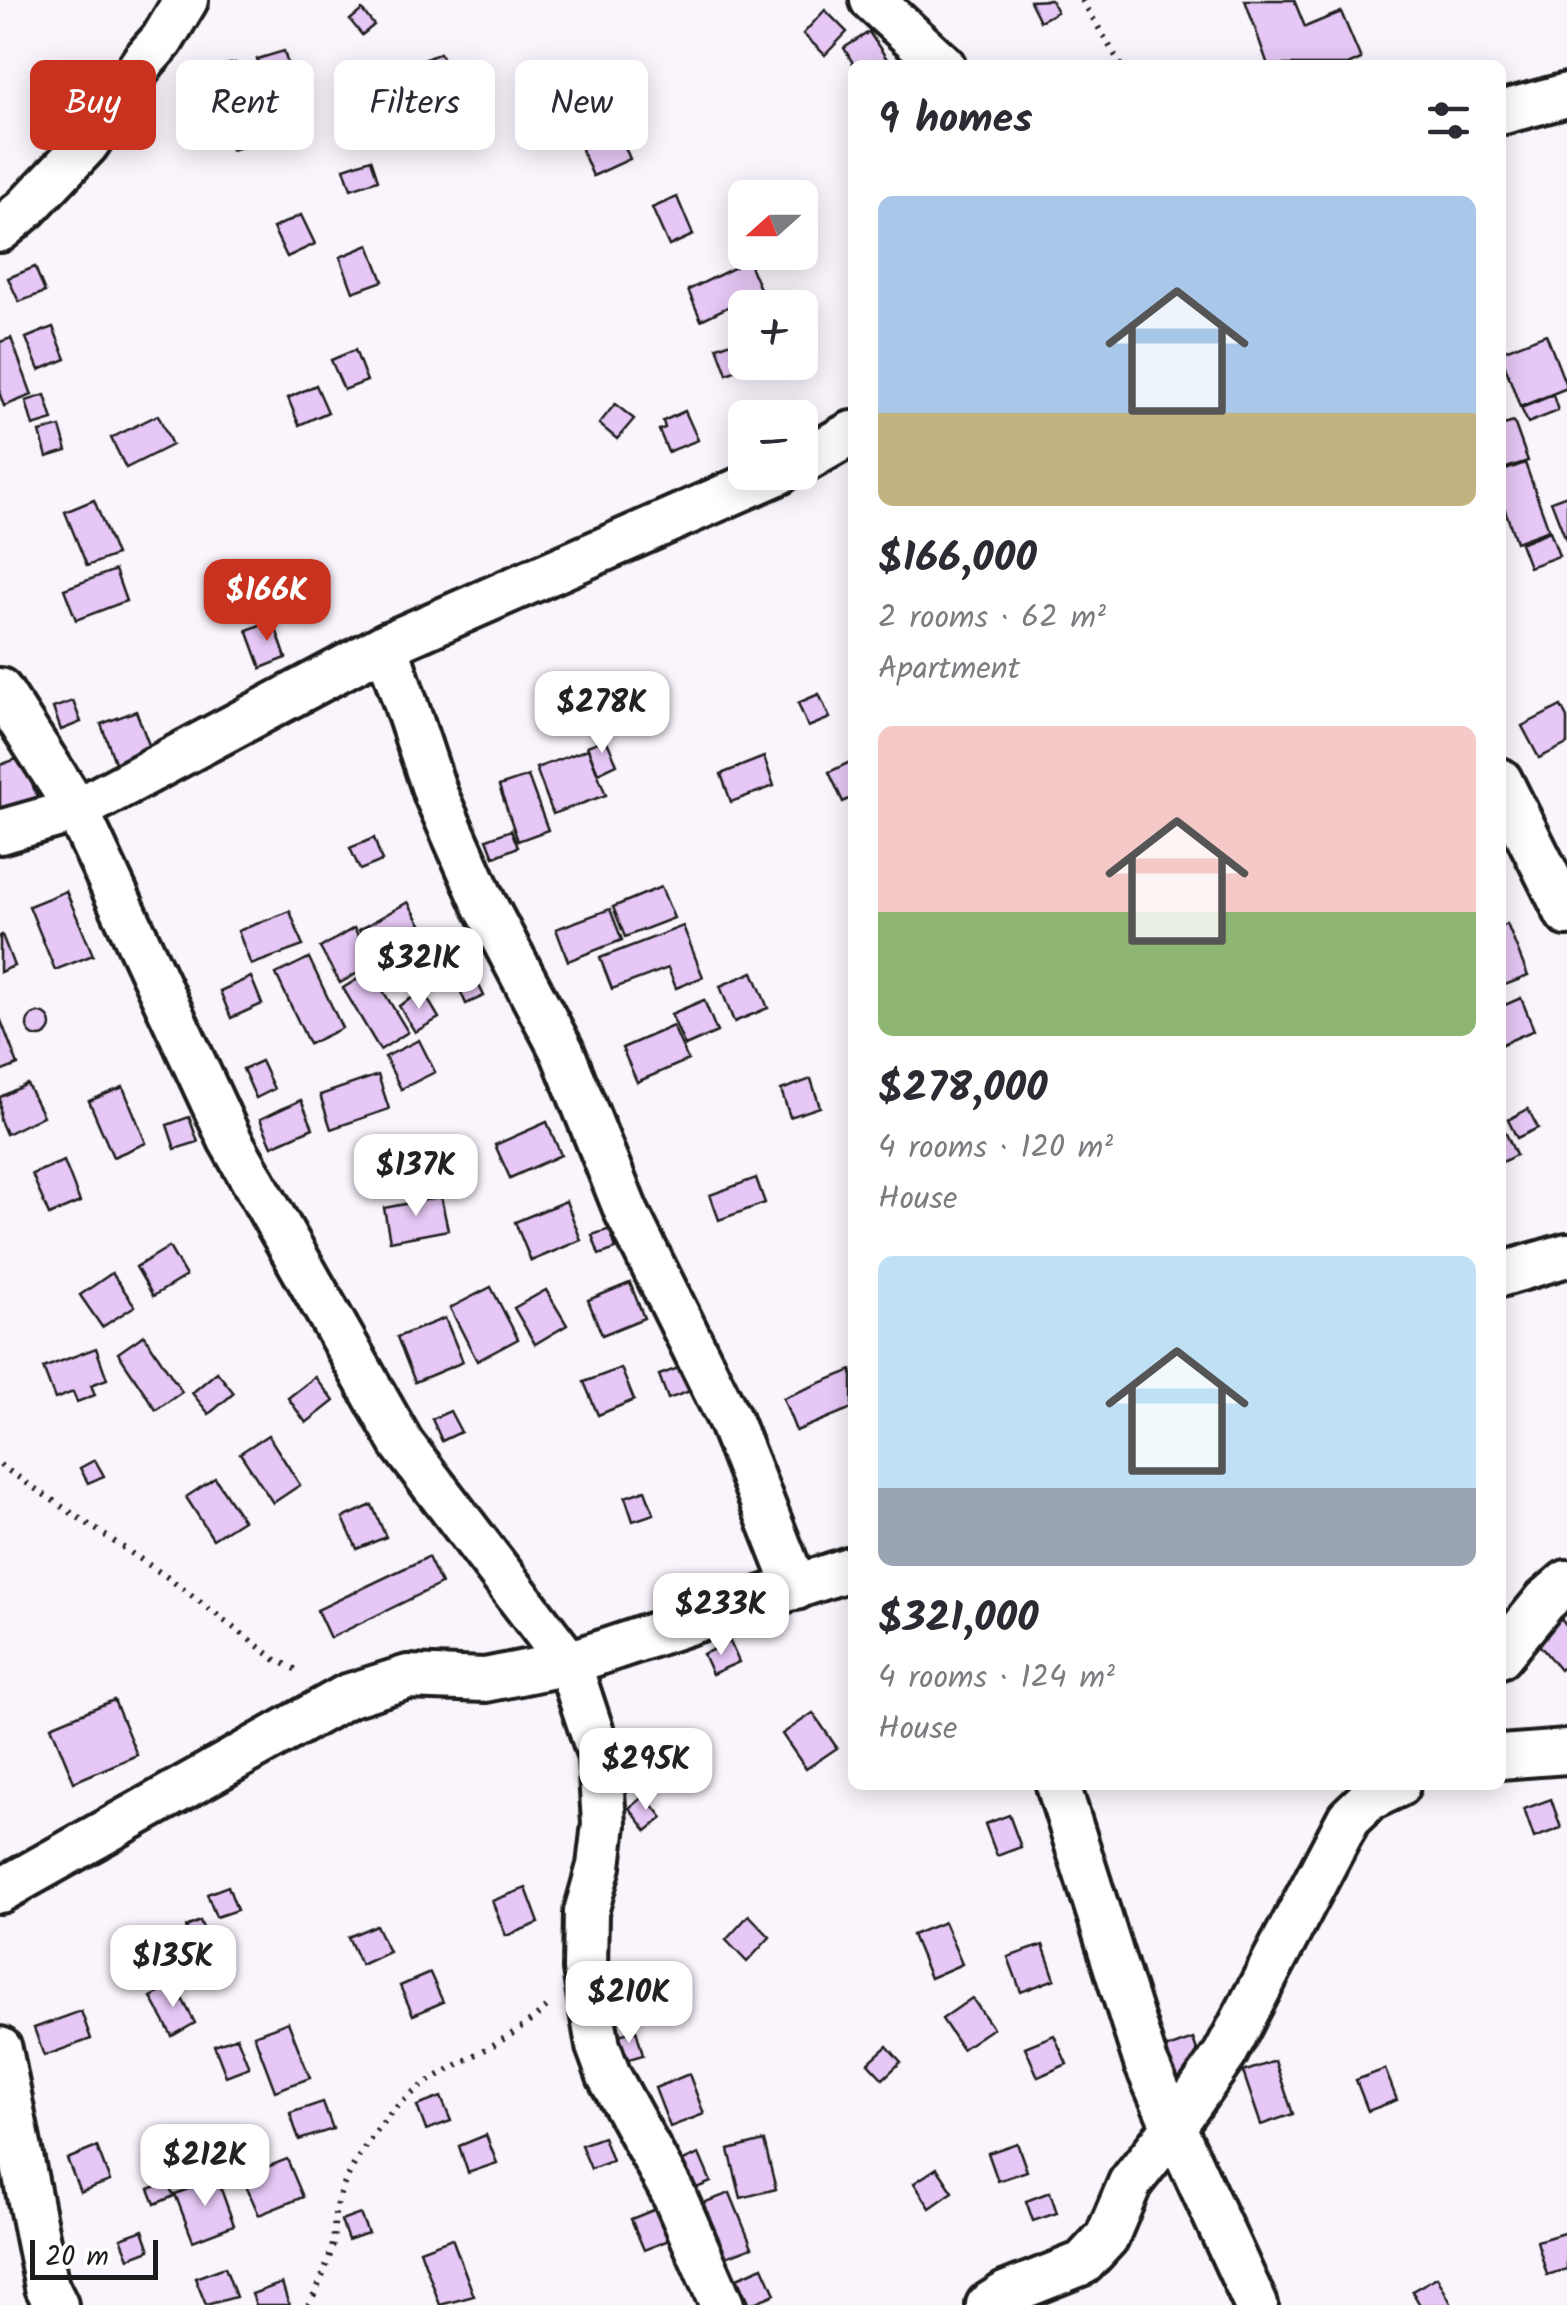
<!DOCTYPE html>
<html lang="en">
<head>
<meta charset="utf-8">
<style>
  :root { --surface:#fff; --page:#f2f2f3; --text:#2b2b33; --muted:#7c7c81; --accent:#c8321e }
  body { margin:0; font-family:Kalam,sans-serif; background:var(--page); color:var(--text); height:100vh; display:flex; flex-direction:column; font-size:38px; white-space:nowrap }
  * { box-sizing:border-box; margin:0 }
  p { font-size:32px; color:var(--muted) }
  .icon { flex:none; width:55px; height:55px; fill:none; stroke:currentColor; stroke-width:2; stroke-linecap:round; stroke-linejoin:round }
  .map { position:relative; flex:1; overflow:hidden }
  .panel { position:absolute; left:848px; top:60px; width:658px; height:1730px; display:flex; flex-direction:column; background:var(--surface); border-radius:15px; box-shadow:0 5px 25px #0003 }
  .panel>* { flex:none }
  .banner { position:absolute; left:30px; top:60px; width:668px; height:90px; display:flex; gap:20px }
  .needle { width:65px; rotate:249deg }
  .buttons { position:absolute; left:728px; top:180px; display:grid; gap:20px }
  .buttons a { display:grid; place-items:center; width:90px; height:90px; border-radius:15px; background:var(--surface); box-shadow:0 5px 25px #0003; font-size:50px }
  .scale { position:absolute; left:30px; bottom:25px; width:128px; box-sizing:border-box; padding-left:10px; border:5px solid #1c1c1c; border-top:0; font-size:28px; line-height:35px; white-space:nowrap; color:#1c1c1c; -webkit-text-stroke:8px #fff; paint-order:stroke }
  .price { position:absolute; translate:-50% -85px; padding:0 22px; border-radius:20px; background:#fff; color:#222; font-size:32px; line-height:65px; filter:drop-shadow(0 2px 5px #0008) }
  .price::after { content:''; position:absolute; left:50%; top:60px; width:30px; height:22px; margin-left:-15px; background:inherit; clip-path:polygon(0 0,100% 0,50% 100%) }
  .price.on { background:var(--accent); color:#fff }
  ul { padding:0; list-style:none }
  li { display:grid; align-content:center; gap:20px; height:530px; padding:0 30px }
  li span { display:grid; place-items:center; height:310px; border-radius:15px; color:#555 }
  li>.icon { margin-inline-start:auto }
  span .icon { width:180px; height:180px; fill:#fffc; stroke-width:1 }
  li b { font-size:42px }
  h2 { display:flex; justify-content:space-between; align-items:center; height:120px; padding:0 30px; font-size:42px }
  .tag { padding:0 35px; border-radius:15px; background:var(--surface); box-shadow:0 5px 25px #0003; font-size:35px; line-height:90px }
  .tag.on { background:var(--accent); color:#fff }
  .map>svg:first-child { display:block }
  .building { fill:#e6c7f5; stroke:#1c1c1c; stroke-width:2.5 }
  .lines { fill:none; stroke-linecap:round; stroke-linejoin:round }
  .minor-casing { stroke:#1c1c1c; stroke-width:50 }
  .path { stroke:#1c1c1c; stroke-width:6; stroke-dasharray:2.5 8; stroke-linecap:butt }
  .minor { stroke:#fff; stroke-width:42 }
</style>
</head>
<body>
<div class="map">
<svg width="1567" height="2305" viewBox="0 0 1567 2305">
  <rect width="100%" height="100%" fill="#faf4fd"/>
  <filter id="ink" filterUnits="userSpaceOnUse"><feTurbulence type="fractalNoise" baseFrequency=".01" numOctaves="2"/><feDisplacementMap in="SourceGraphic" scale="20" xChannelSelector="R" yChannelSelector="G"/><feConvolveMatrix kernelMatrix="1 2 1 2 8 2 1 2 1" color-interpolation-filters="sRGB"/></filter>
  <g filter="url(#ink)">
    <g class="building">
      <path d="M1051,0L1057,12L1040,21L1030,1Z"/>
      <path d="M1245,0H1294L1305,27L1341,12L1361,59L1348,65H1268Z"/>
      <path d="M362,10L374,25L362,35L350,20Z"/>
      <path d="M825,10L847,32L825,55L803,34Z"/>
      <path d="M869,32L891,65H854L844,48Z"/>
      <path d="M284,51L293,83L267,91L257,59Z"/>
      <path d="M440,53L450,75L429,84L419,62Z"/>
      <path d="M235,63L244,100L214,106L206,69Z"/>
      <path d="M293,97L305,133L275,142L264,106Z"/>
      <path d="M605,102L630,159L593,176L568,118Z"/>
      <path d="M248,106L260,142L231,150L220,114Z"/>
      <path d="M371,159L378,180L351,189L344,168Z"/>
      <path d="M677,197L693,235L669,246L652,208Z"/>
      <path d="M301,215L315,244L287,257L273,228Z"/>
      <path d="M369,245L383,281L353,292L340,257Z"/>
      <path d="M748,261L761,291L701,320L688,290Z"/>
      <path d="M35,267L45,292L19,302L8,278Z"/>
      <path d="M53,327L66,359L39,370L26,338Z"/>
      <path d="M1546,334L1567,388L1520,407L1500,352Z"/>
      <path d="M11,338L32,395L4,406L0,395V342Z"/>
      <path d="M737,340L747,366L727,374L717,347Z"/>
      <path d="M355,350L367,381L344,390L331,360Z"/>
      <path d="M316,385L328,412L299,425L288,398Z"/>
      <path d="M45,395L53,420L33,426L26,401Z"/>
      <path d="M1553,395L1558,411L1528,423L1521,408Z"/>
      <path d="M615,404L634,419L617,439L599,424Z"/>
      <path d="M685,411L698,440L668,452L659,430L665,428L663,421Z"/>
      <path d="M158,415L172,445L126,468L111,438Z"/>
      <path d="M1514,422L1528,461L1500,470V426Z"/>
      <path d="M60,427L67,451L47,457L40,432Z"/>
      <path d="M1525,463L1549,530L1516,542L1500,495V472Z"/>
      <path d="M1567,495V542L1551,501Z"/>
      <path d="M94,500L116,555L87,566L65,512Z"/>
      <path d="M1550,531L1559,556L1529,567L1520,543Z"/>
      <path d="M115,570L126,601L76,620L64,589Z"/>
      <path d="M273,620L286,658L261,668L247,630Z"/>
      <path d="M819,694L830,718L808,727L798,703Z"/>
      <path d="M73,701L81,722L61,730L53,708Z"/>
      <path d="M1561,706L1567,718V744L1539,758L1522,726Z"/>
      <path d="M136,711L156,763L120,776L101,724Z"/>
      <path d="M606,739L617,764L598,773L587,746Z"/>
      <path d="M588,749L606,795L553,814L536,768Z"/>
      <path d="M22,757L39,802L4,815L0,805V765Z"/>
      <path d="M764,757L774,786L731,802L721,774Z"/>
      <path d="M852,761V797L843,802L829,772Z"/>
      <path d="M528,776L548,830L518,841L499,786Z"/>
      <path d="M511,830L518,847L494,857L487,839Z"/>
      <path d="M374,838L382,861L360,870L350,848Z"/>
      <path d="M661,887L674,918L625,937L613,907Z"/>
      <path d="M66,891L93,955L55,970L29,906Z"/>
      <path d="M408,902L425,931L375,958L359,930Z"/>
      <path d="M610,909L622,940L568,961L556,929Z"/>
      <path d="M290,911L303,946L251,965L238,931Z"/>
      <path d="M1507,924L1528,976L1500,987V927Z"/>
      <path d="M683,926L703,977L676,988L668,968L612,989L600,958Z"/>
      <path d="M354,928L375,963L340,983L320,948Z"/>
      <path d="M2,935L14,966L0,972V936Z"/>
      <path d="M309,958L342,1028L309,1044L276,974Z"/>
      <path d="M371,971L408,1032L380,1050L343,988Z"/>
      <path d="M753,972L768,1008L734,1022L720,986Z"/>
      <path d="M251,977L262,1004L231,1018L220,991Z"/>
      <path d="M475,977L484,996L466,1004L458,985Z"/>
      <path d="M423,991L439,1018L415,1032L399,1006Z"/>
      <path d="M1521,998L1534,1030L1500,1045V1007Z"/>
      <path d="M704,1000L717,1032L685,1046L671,1014Z"/>
      <circle cx="39" cy="1025" r="12"/>
      <path d="M0,1018L18,1065L0,1072Z"/>
      <path d="M673,1026L688,1060L637,1082L622,1048Z"/>
      <path d="M419,1040L435,1072L401,1089L385,1057Z"/>
      <path d="M261,1061L274,1089L256,1098L243,1069Z"/>
      <path d="M378,1075L389,1109L331,1129L320,1095Z"/>
      <path d="M811,1079L820,1107L790,1117L781,1090Z"/>
      <path d="M27,1084L43,1116L6,1134L0,1120V1097Z"/>
      <path d="M123,1087L146,1143L113,1157L89,1101Z"/>
      <path d="M301,1100L313,1128L272,1146L260,1119Z"/>
      <path d="M1528,1109L1538,1128L1517,1138L1508,1120Z"/>
      <path d="M189,1117L198,1142L175,1149L167,1125Z"/>
      <path d="M1500,1121L1516,1155L1500,1163Z"/>
      <path d="M547,1122L561,1155L510,1178L495,1145Z"/>
      <path d="M64,1161L80,1202L49,1215L32,1174Z"/>
      <path d="M756,1178L765,1203L719,1220L710,1195Z"/>
      <path d="M441,1197L448,1230L390,1241L384,1208Z"/>
      <path d="M566,1201L581,1240L531,1261L515,1222Z"/>
      <path d="M610,1229L616,1249L599,1255L592,1235Z"/>
      <path d="M169,1247L186,1276L153,1296L136,1267Z"/>
      <path d="M112,1273L135,1306L102,1327L80,1295Z"/>
      <path d="M630,1283L644,1318L602,1335L588,1300Z"/>
      <path d="M491,1287L518,1339L477,1361L450,1308Z"/>
      <path d="M546,1290L567,1325L535,1344L514,1308Z"/>
      <path d="M445,1318L463,1362L415,1382L397,1337Z"/>
      <path d="M144,1335L182,1392L156,1410L118,1353Z"/>
      <path d="M96,1348L107,1379L91,1385L95,1395L77,1402L73,1392L55,1399L43,1368Z"/>
      <path d="M681,1367L690,1391L668,1399L659,1375Z"/>
      <path d="M621,1368L634,1400L598,1415L584,1382Z"/>
      <path d="M852,1370V1408L796,1431L783,1398Z"/>
      <path d="M217,1372L234,1393L209,1414L192,1393Z"/>
      <path d="M315,1377L334,1401L306,1423L288,1398Z"/>
      <path d="M450,1411L461,1432L442,1441L432,1419Z"/>
      <path d="M268,1435L300,1485L273,1503L240,1453Z"/>
      <path d="M95,1460L104,1476L88,1483L80,1468Z"/>
      <path d="M215,1478L243,1520L213,1539L186,1497Z"/>
      <path d="M645,1490L654,1514L633,1521L625,1497Z"/>
      <path d="M372,1505L386,1537L357,1549L343,1518Z"/>
      <path d="M428,1557L441,1584L330,1638L317,1610Z"/>
      <path d="M1561,1619L1567,1627V1664L1560,1670L1536,1641Z"/>
      <path d="M730,1642L739,1662L712,1674L703,1654Z"/>
      <path d="M114,1700L137,1755L74,1782L51,1726Z"/>
      <path d="M813,1713L837,1748L806,1769L782,1734Z"/>
      <path d="M645,1795L663,1818L647,1831L629,1808Z"/>
      <path d="M1551,1799L1561,1828L1534,1838L1524,1809Z"/>
      <path d="M1009,1815L1021,1847L997,1856L985,1824Z"/>
      <path d="M228,1886L237,1910L216,1917L207,1894Z"/>
      <path d="M526,1888L539,1923L506,1936L492,1901Z"/>
      <path d="M749,1915L770,1937L747,1962L726,1940Z"/>
      <path d="M200,1921L208,1940L193,1946L186,1927Z"/>
      <path d="M944,1922L962,1964L930,1978L912,1935Z"/>
      <path d="M376,1925L389,1952L361,1965L348,1937Z"/>
      <path d="M1043,1945L1055,1979L1021,1992L1008,1957Z"/>
      <path d="M430,1973L443,2002L413,2015L400,1986Z"/>
      <path d="M175,1985L195,2023L172,2036L151,1997Z"/>
      <path d="M972,1998L993,2028L962,2049L942,2019Z"/>
      <path d="M81,2011L91,2039L44,2056L34,2028Z"/>
      <path d="M288,2022L310,2078L275,2091L254,2035Z"/>
      <path d="M636,2030L643,2055L622,2061L615,2036Z"/>
      <path d="M1054,2035L1067,2064L1038,2077L1025,2047Z"/>
      <path d="M237,2037L249,2067L226,2076L214,2045Z"/>
      <path d="M1193,2039L1206,2075L1169,2088L1156,2052Z"/>
      <path d="M887,2046L901,2062L883,2079L868,2063Z"/>
      <path d="M1275,2061L1293,2114L1261,2125L1243,2072Z"/>
      <path d="M1385,2069L1397,2100L1368,2111L1356,2080Z"/>
      <path d="M689,2074L704,2114L670,2127L655,2088Z"/>
      <path d="M441,2097L451,2121L426,2130L417,2106Z"/>
      <path d="M323,2102L333,2129L299,2140L290,2113Z"/>
      <path d="M486,2135L497,2163L468,2173L459,2146Z"/>
      <path d="M603,2137L612,2161L591,2169L581,2145Z"/>
      <path d="M764,2141L776,2189L741,2198L729,2150Z"/>
      <path d="M1017,2143L1027,2171L998,2181L988,2153Z"/>
      <path d="M97,2147L110,2181L80,2192L67,2159Z"/>
      <path d="M699,2154L711,2182L687,2192L674,2165Z"/>
      <path d="M287,2159L303,2197L259,2215L242,2177Z"/>
      <path d="M937,2168L953,2192L930,2208L914,2183Z"/>
      <path d="M217,2178L234,2225L193,2241L175,2194Z"/>
      <path d="M167,2182L174,2196L155,2204L149,2189Z"/>
      <path d="M1050,2192L1057,2213L1033,2221L1026,2201Z"/>
      <path d="M730,2193L752,2247L721,2259L700,2204Z"/>
      <path d="M661,2207L674,2238L644,2250L631,2219Z"/>
      <path d="M360,2214L368,2233L348,2240L341,2221Z"/>
      <path d="M143,2230L150,2250L129,2258L121,2238Z"/>
      <path d="M1567,2232V2269L1547,2275L1537,2241Z"/>
      <path d="M452,2238L474,2296L440,2305L420,2250Z"/>
      <path d="M225,2267L236,2297L206,2305L195,2278Z"/>
      <path d="M763,2267L775,2294L749,2305L737,2278Z"/>
      <path d="M1437,2277L1452,2305H1420L1412,2291Z"/>
      <path d="M282,2283L289,2305H256L252,2294Z"/>
    </g>
    <g class="lines">
      <defs>
        <g id="minor">
          <path d="M872,0L943,65"/>
          <path d="M1500,113L1567,95"/>
          <path d="M0,230L26,208L87,144L145,59L162,40L186,0"/>
          <path d="M800,463L852,433"/>
          <path d="M386,645L436,795L483,901L562,1051L626,1211L730,1421L796,1588"/>
          <path d="M0,690L77,810L230,1140L402,1444L569,1663L600,1757L604,1824L599,1866L586,1912L585,1969L598,2046L609,2076L673,2193L722,2305"/>
          <path d="M1500,780L1567,914"/>
          <path d="M0,832L77,810L386,645L780,472"/>
          <path d="M1500,1275L1567,1255"/>
          <path d="M1500,1656L1545,1601L1567,1582"/>
          <path d="M1500,1757L1567,1752"/>
          <path d="M0,1891L347,1696L408,1677L485,1680L569,1663L852,1568"/>
          <path d="M0,2049L47,2287L56,2305"/>
          <path d="M988,2305L1007,2293L1083,2263L1107,2237L1130,2183L1174,2127L1146,2063L1058,1785"/>
          <path d="M1256,2305L1174,2127L1225,2054L1349,1818L1369,1799L1398,1785"/>
        </g>
      </defs>
      <use href="#minor" class="minor-casing"/>
      <g class="path">
        <path d="M1082,0L1121,65"/>
        <path d="M0,1465L167,1577L275,1659L301,1672"/>
        <path d="M308,2305C318,2289 327,2267 332,2248C335,2235 333,2222 336,2209C342,2179 365,2145 384,2121C423,2070 501,2052 548,2006"/>
      </g>
      <use href="#minor" class="minor"/>
    </g>
  </g>
</svg>
<div class="buttons">
<a><svg class="needle" viewBox="-14 -14 28 28"><path d="M0-13l5 13h-10z" fill="#e53935"/><path d="M0 13l5-13h-10z" fill="#7c7c81"/></svg></a>
<a>+</a>
<a>−</a>
</div>
<div class="scale">20 m</div>
<b class="price on" style="left:267px;top:644px">$166K</b>
<b class="price" style="left:602px;top:756px">$278K</b>
<b class="price" style="left:419px;top:1012px">$321K</b>
<b class="price" style="left:416px;top:1219px">$137K</b>
<b class="price" style="left:721px;top:1658px">$233K</b>
<b class="price" style="left:646px;top:1813px">$295K</b>
<b class="price" style="left:173px;top:2010px">$135K</b>
<b class="price" style="left:629px;top:2046px">$210K</b>
<b class="price" style="left:205px;top:2209px">$212K</b>
<div class="banner">
<a class="tag on">Buy</a>
<a class="tag">Rent</a>
<a class="tag">Filters</a>
<a class="tag">New</a>
</div>
<section class="panel">
<h2>9 homes<svg class="icon" aria-label="filters" viewBox="0 0 24 24"><path d="M4 7h16M4 17h16"/><circle cx="9" cy="7" r="2"/><circle cx="15" cy="17" r="2"/></svg></h2>
<ul>
<li><span style="background:linear-gradient(#a9c7e8 70%,#c2b280 0)"><svg class="icon" aria-label="home" viewBox="0 0 24 24"><path d="M3 11l9-7 9 7M6 9v11h12V9"/></svg></span><div><b>$166,000</b><p>2 rooms · 62 m²</p><p>Apartment</p></div></li>
<li><span style="background:linear-gradient(#f6c9c9 60%,#8fb573 0)"><svg class="icon" aria-label="home" viewBox="0 0 24 24"><path d="M3 11l9-7 9 7M6 9v11h12V9"/></svg></span><div><b>$278,000</b><p>4 rooms · 120 m²</p><p>House</p></div></li>
<li><span style="background:linear-gradient(#bfe0f5 75%,#9aa5b1 0)"><svg class="icon" aria-label="home" viewBox="0 0 24 24"><path d="M3 11l9-7 9 7M6 9v11h12V9"/></svg></span><div><b>$321,000</b><p>4 rooms · 124 m²</p><p>House</p></div></li>
</ul>
</section>
</div>
</body>
</html>
